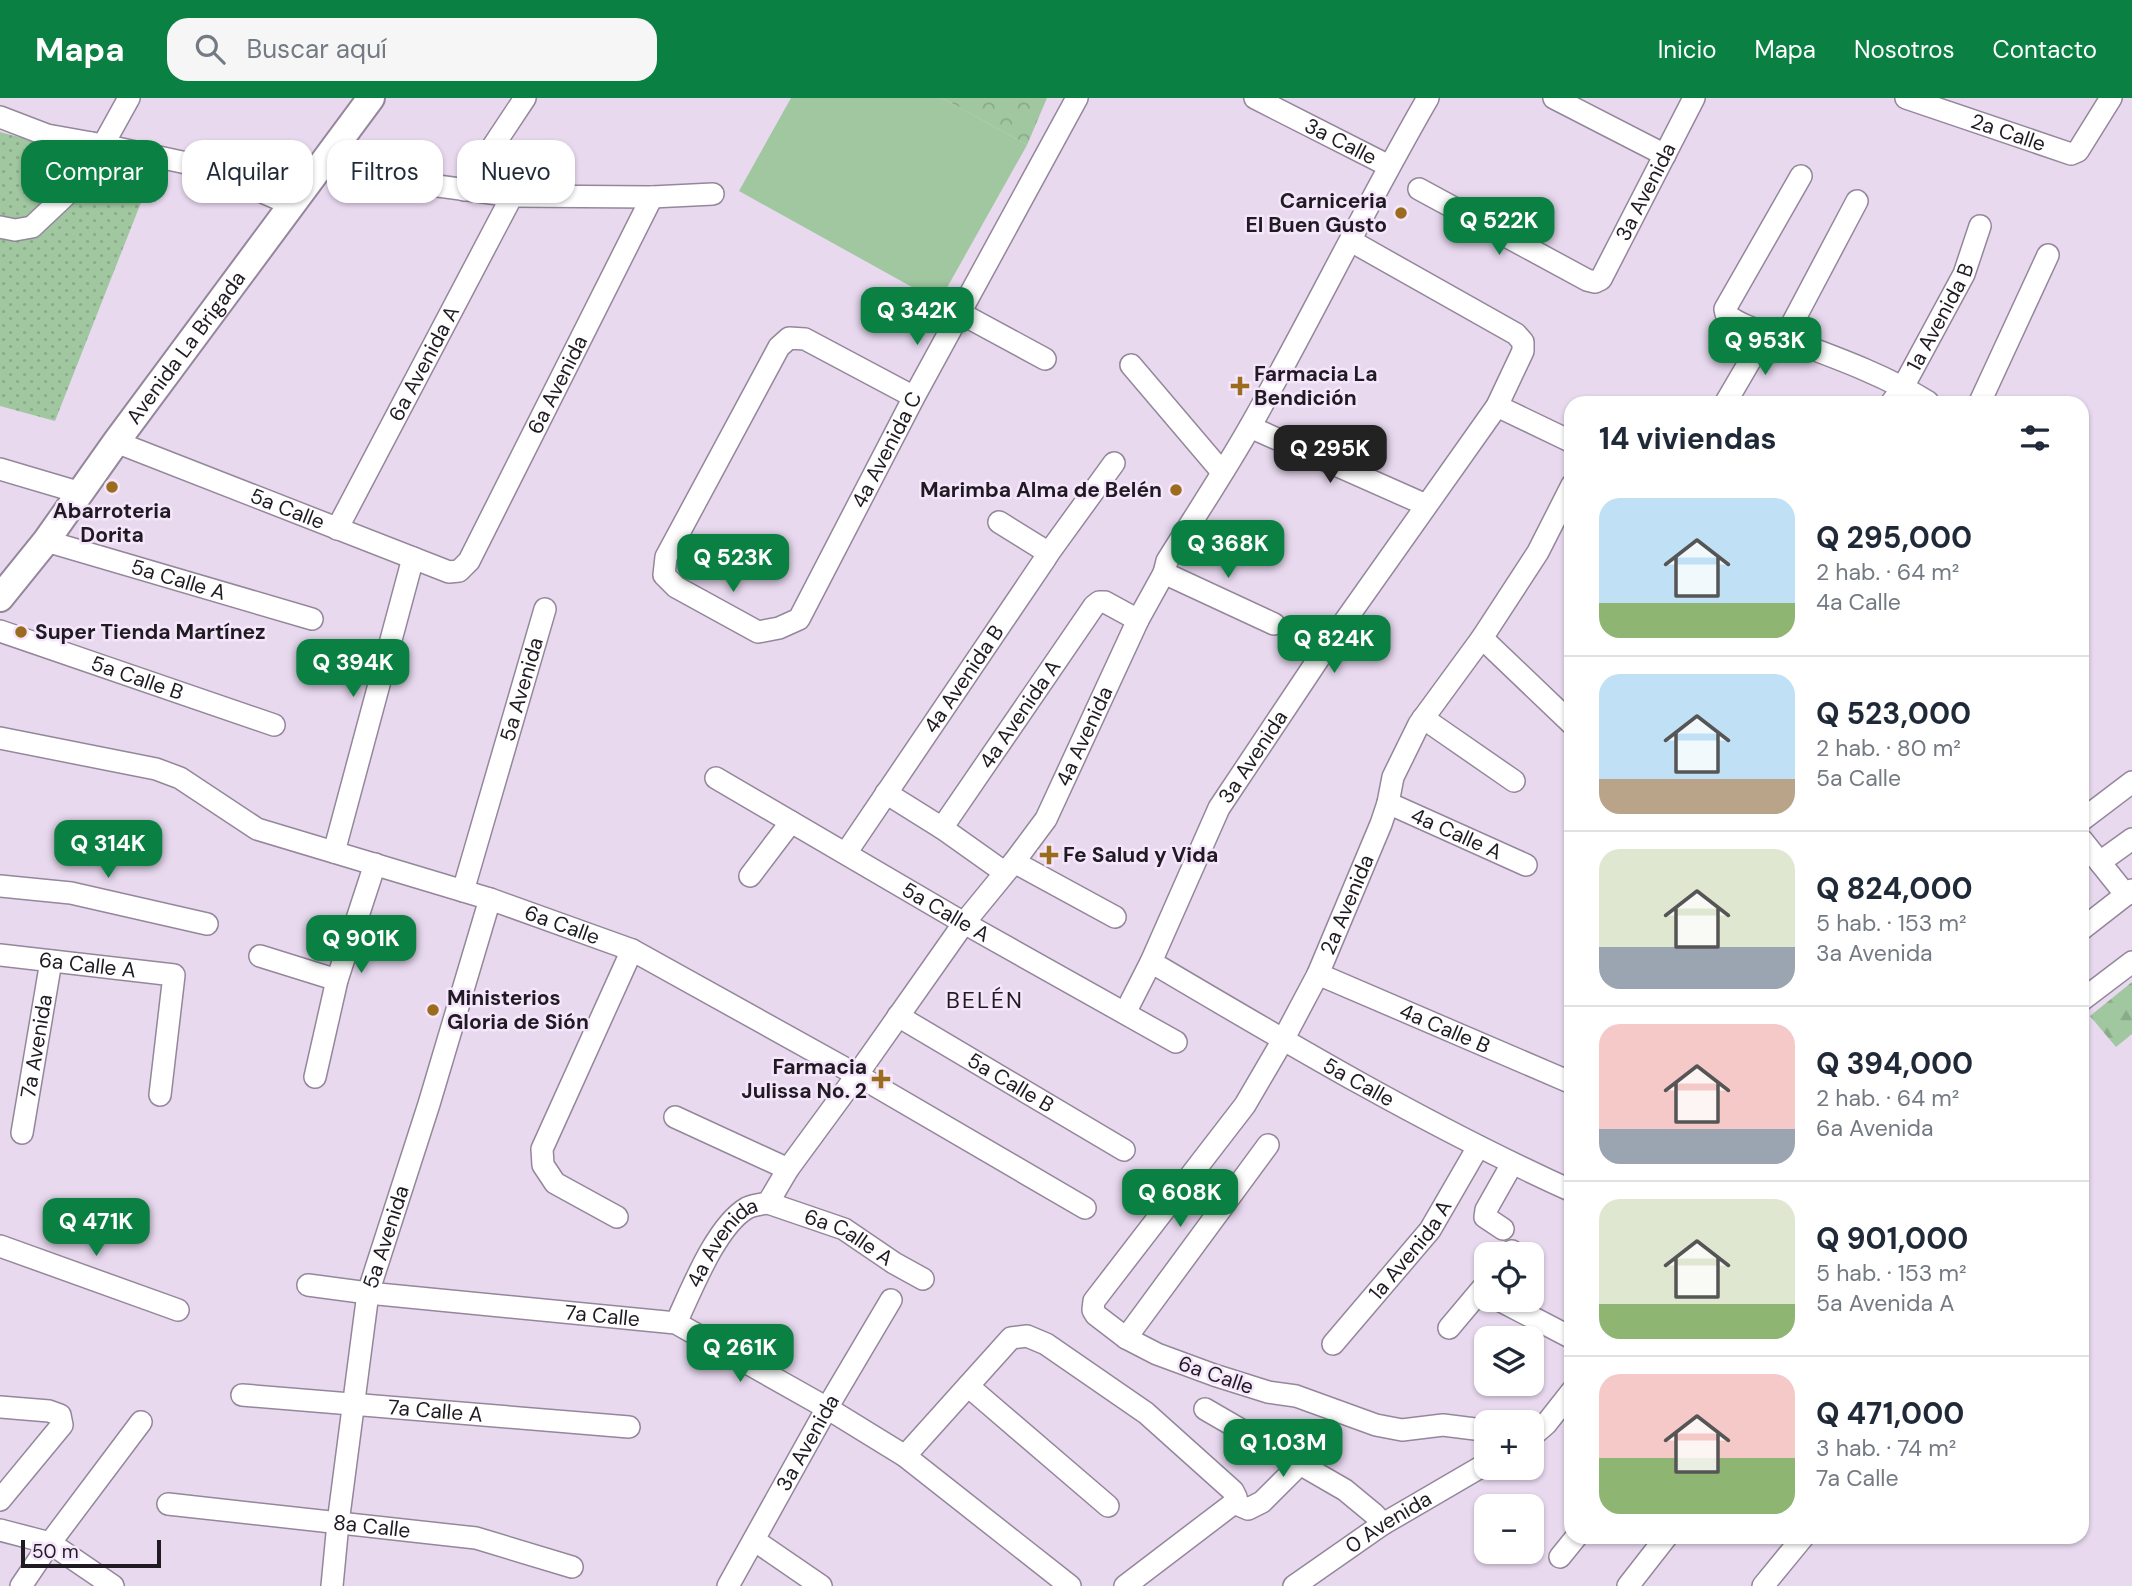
<!DOCTYPE html>
<html lang="es">
<head>
<meta charset="utf-8">
<style>
  :root { --surface:#fff; --page:#f6f6f7; --text:#1f2937; --muted:#747a83; --line:#e0e1e3; --accent:#0b8043 }
  body { margin:0; font-family:"DM Sans",sans-serif; background:var(--page); color:var(--text); height:100vh; display:flex; flex-direction:column; font-size:26px; white-space:nowrap }
  * { box-sizing:border-box; margin:0 }
  p { font-size:23px; color:var(--muted) }
  .icon { flex:none; width:38px; height:38px; fill:none; stroke:currentColor; stroke-width:2; stroke-linecap:round; stroke-linejoin:round }
  .map { position:relative; flex:1; overflow:hidden }
  .panel { position:absolute; left:1564px; top:298px; width:525px; height:1148px; display:flex; flex-direction:column; background:var(--surface); border-radius:21px; box-shadow:0 2px 5px #0004 }
  .panel>* { flex:none }
  .banner { position:absolute; left:21px; top:42px; width:665px; height:63px; display:flex; gap:14px }
  .buttons { position:absolute; left:1474px; top:1144px; display:grid; gap:14px }
  .buttons a { display:grid; place-items:center; width:70px; height:70px; border-radius:14px; background:var(--surface); box-shadow:0 2px 5px #0004; font-size:35px }
  .scale { position:absolute; left:21px; bottom:18px; width:140px; box-sizing:border-box; padding-left:7px; border:4px solid #201b22; border-top:0; font-size:19px; line-height:24px; white-space:nowrap; color:#201b22; -webkit-text-stroke:5px #f5e6fc; paint-order:stroke }
  .price { position:absolute; translate:-50% -60px; padding:0 16px; border-radius:14px; background:var(--accent); color:#fff; font-size:23px; line-height:46px; filter:drop-shadow(0 2px 4px #0008) }
  .price::after { content:''; position:absolute; left:50%; top:42px; width:21px; height:16px; margin-left:-10px; background:inherit; clip-path:polygon(0 0,100% 0,50% 100%) }
  .price.active { background:#222; color:#fff }
  ul { padding:0; list-style:none }
  li { display:flex; align-items:center; gap:21px; height:175px; padding:0 35px }
  li+li { border-top:2px solid var(--line) }
  li span { display:grid; place-items:center; flex:none; width:196px; height:140px; border-radius:21px; color:#555 }
  li>.icon { margin-inline-start:auto }
  span .icon { width:84px; height:84px; fill:#fffc; stroke-width:1 }
  li b { font-size:30px }
  h2 { display:flex; justify-content:space-between; align-items:center; height:84px; padding:0 35px; font-size:30px }
  .tag { padding:0 24px; border-radius:21px; background:var(--surface); box-shadow:0 2px 5px #0004; font-size:24px; line-height:63px }
  .tag.active { background:var(--accent); color:#fff }
  header { display:flex; align-items:center; gap:42px; box-sizing:border-box; height:98px; padding:0 35px; background:var(--accent); color:#fff }
  header strong { font-size:33px }
  nav { display:flex; gap:38px; margin-inline-start:auto; font-size:24px }
  .search { width:490px; height:63px; background:var(--page); display:flex; align-items:center; gap:18px; box-sizing:border-box; padding:0 24px; border-radius:21px; color:var(--muted); font-size:26px }
  .map>svg:first-child { display:block }
  .grass { fill:url(#grass-dots) }
  .forest { fill:url(#forest-firs) }
  .park { fill:url(#park-crowns) }
  .garden { fill:#a0c7a0 }
  .lines { fill:none; stroke-linecap:round; stroke-linejoin:round }
  .minor-casing { stroke:#94879b; stroke-width:24 }
  .major-casing { stroke:#94879b; stroke-width:30 }
  .minor { stroke:#fff; stroke-width:21 }
  .major { stroke:#fff; stroke-width:26 }
  .poi-dot { fill:#9b6c1d; stroke:#f5e6fc; stroke-width:2.5 }
  .labels { text-anchor:middle; stroke-width:5; stroke-linejoin:round; paint-order:stroke }
  .street-label { font-size:21px; fill:#201b22; stroke:#f5e6fc }
  .poi-label { font-size:21px; font-weight:bold; fill:#201b22; stroke:#f5e6fc; text-anchor:start }
  .neighbourhood-label { font-size:23px; letter-spacing:2px; fill:#201b22; stroke:#f5e6fc }
</style>
</head>
<body>
<header>
<strong>Mapa</strong>
<div class="search"><svg class="icon" aria-label="search" viewBox="0 0 24 24"><circle cx="10" cy="10" r="6"/><path d="M15 15l6 6"/></svg>Buscar aquí</div>
<nav><a>Inicio</a><a>Mapa</a><a>Nosotros</a><a>Contacto</a></nav>
</header>
<div class="map">
<svg width="2132" height="1488" viewBox="0 0 2132 1488">
  <defs>
    <pattern id="grass-dots" width="8" height="8" patternUnits="userSpaceOnUse" patternTransform="scale(1.75)"><rect width="8" height="8" fill="#a0c7a0"/><path d="M2 2h.1M6 6h.1" fill="none" stroke="#8aaa8a" stroke-width="1.8" stroke-linecap="round"/></pattern>
    <pattern id="forest-firs" width="22" height="20" patternUnits="userSpaceOnUse" patternTransform="scale(1.75)"><rect width="22" height="20" fill="#a0c7a0"/><path d="M5 1l3.5 6h-7zM16 11l3.5 6h-7z" fill="#8aaa8a"/></pattern>
    <pattern id="park-crowns" width="20" height="18" patternUnits="userSpaceOnUse" patternTransform="scale(1.75)"><rect width="20" height="18" fill="#a0c7a0"/><path d="M2 6a3 3 0 1 1 6 0M12 15a3 3 0 1 1 6 0" fill="none" stroke="#8aaa8a"/></pattern>
  </defs>
  <rect width="100%" height="100%" fill="#e8d9ef"/>
  <path class="grass" d="M0,34L153,74L55,323L0,308Z"/>
  <path class="forest" d="M2132,884V936L2116,949L2090,918Z"/>
  <path class="park" d="M942,0H1047L1027,47Z"/>
  <path class="garden" d="M791,0H942L1027,47L939,204L739,93Z"/>
  <g class="lines">
    <defs>
      <g id="minor">
        <path id="s1" d="M1255,0L1389,68"/>
        <path d="M1554,0L1665,57"/>
        <path id="s2" d="M1906,0L2071,56L2078,53L2111,0"/>
        <path d="M0,19L47,37L103,47L205,69L292,107"/>
        <path d="M103,47L129,0"/>
        <path d="M324,64L341,75L512,98L652,99L713,96"/>
        <path d="M1801,78L1725,211L1726,216C1743,230 1766,234 1786,241C1834,259 1885,277 1928,304"/>
        <path id="s3" d="M1419,91L1587,182L1595,184L1601,181L1694,0"/>
        <path d="M464,92L525,0"/>
        <path d="M0,129L15,132L32,129L68,95L86,62L91,45"/>
        <path d="M960,215L1045,261"/>
        <path d="M1784,241L1857,103"/>
        <path d="M1131,267L1222,374"/>
        <path id="s4" d="M914,299L805,241L789,240L779,249L666,459L664,477L676,489L758,534L779,530L799,521L914,299L1077,0"/>
        <path d="M1726,304L1757,251L1763,234"/>
        <path id="s5" d="M1892,304L1903,289L1964,176L1980,128"/>
        <path d="M1980,304L2048,157"/>
        <path d="M1497,308L1572,344"/>
        <path d="M1250,329L1426,407"/>
        <path id="s6" d="M116,344L449,474L459,473L469,463L652,99"/>
        <path d="M0,371L81,395"/>
        <path id="s7" d="M337,431L512,98"/>
        <path id="s8" d="M46,443L312,521"/>
        <path d="M1048,456L1114,365"/>
        <path d="M1164,475L1274,526"/>
        <path id="s9" d="M0,533L274,627"/>
        <path d="M1482,540L1572,626"/>
        <path d="M1423,620L1514,683"/>
        <path id="s10" d="M0,640L156,671L180,680L257,731L490,801L632,852L857,977L1085,1110"/>
        <path id="s11" d="M716,680L964,825L1176,944"/>
        <path d="M886,695L942,730L1004,774"/>
        <path id="s12" d="M1388,705L1526,767"/>
        <path d="M2082,722L2132,684"/>
        <path id="s13" d="M942,730L1094,508L1099,504H1105L1138,522"/>
        <path d="M2082,742L2126,797"/>
        <path d="M334,754L413,460"/>
        <path id="s14" d="M846,755L1045,461L1048,456L1044,452L999,424"/>
        <path d="M1014,764L1115,819"/>
        <path d="M2100,764L2132,741"/>
        <path d="M750,778L791,724"/>
        <path d="M0,788L71,795L207,826"/>
        <path id="s15" d="M463,793L545,511"/>
        <path d="M2082,831L2132,792"/>
        <path id="s16" d="M0,857L174,877L160,997"/>
        <path d="M260,858L337,882"/>
        <path id="s17" d="M1151,864C1288,945 1426,1027 1572,1093"/>
        <path id="s18" d="M1318,876L1572,985"/>
        <path d="M2082,902L2132,864"/>
        <path id="s19" d="M1125,915L1151,864L1219,710L1323,554L1497,308L1523,253V244L1516,236L1351,143"/>
        <path id="s20" d="M898,918L1124,1052"/>
        <path d="M315,979L337,882L375,766"/>
        <path d="M675,1019L788,1071"/>
        <path id="s21" d="M22,1035L51,863"/>
        <path id="s22" d="M768,1105L844,1131L894,1165L923,1181"/>
        <path d="M617,1119L555,1085L543,1067L542,1051L632,852"/>
        <path d="M1503,1131L1485,1119L1486,1112L1512,1066"/>
        <path d="M0,1148L178,1212"/>
        <path d="M1509,1157L1512,1153"/>
        <path id="s23" d="M308,1187L368,1195L676,1225L827,1310L905,1358L1070,1488"/>
        <path d="M1499,1202L1572,1240"/>
        <path id="s24" d="M676,1225C691,1193 716,1128 747,1110C753,1107 761,1106 768,1105L788,1071L857,977L964,825L1014,764L1046,721L1138,522L1164,475L1167,463C1195,418 1225,373 1251,327C1312,219 1366,107 1428,0"/>
        <path d="M1449,1230L1486,1186"/>
        <path d="M1126,1240L1268,1047"/>
        <path id="s25" d="M1333,1246L1430,1132L1478,1049"/>
        <path d="M968,1288L1108,1408"/>
        <path id="s26" d="M242,1297L629,1329"/>
        <path d="M0,1309L49,1313L60,1317L62,1327L0,1402"/>
        <path d="M1205,1311L1345,1392L1374,1416L1383,1426"/>
        <path id="s27" d="M1475,1331L1443,1327L1402,1332L1376,1327L1296,1298L1268,1294L1214,1277L1157,1256L1126,1240L1096,1217L1093,1212L1094,1203L1245,1007L1283,942L1318,876L1381,726L1388,705L1393,679L1419,626L1482,540L1538,454L1572,387"/>
        <path d="M1531,1339L1546,1326L1572,1293"/>
        <path d="M905,1358L1011,1240L1027,1238L1046,1246L1146,1315L1233,1393L1236,1399L1234,1405"/>
        <path d="M1234,1405L1248,1411L1262,1404L1300,1366"/>
        <path id="s28" d="M168,1406L476,1440L572,1469"/>
        <path d="M0,1432L50,1445L113,1488"/>
        <path d="M754,1442L821,1488"/>
        <path d="M1560,1459L1577,1438"/>
        <path d="M21,1488L50,1445L141,1324"/>
        <path id="s29" d="M332,1488L338,1425L368,1195L429,1006L490,801"/>
        <path id="s30" d="M728,1488L827,1310L891,1202"/>
        <path d="M1125,1488L1234,1405"/>
        <path id="s31" d="M1294,1488L1383,1426L1486,1366"/>
        <path d="M1628,1488L1667,1438"/>
        <path d="M1763,1488L1804,1438"/>
      </g>
      <g id="major">
        <path id="s32" d="M0,500L46,443L116,344L371,0"/>
      </g>
    </defs>
    <use href="#minor" class="minor-casing"/>
    <use href="#major" class="major-casing"/>
    <use href="#minor" class="minor"/>
    <use href="#major" class="major"/>
  </g>
  <g class="poi-dot">
    <circle cx="1401" cy="115" r="7"/>
    <path d="M1236.5 277.5h7v7h7v7h-7v7h-7v-7h-7v-7h7z"/>
    <circle cx="112" cy="389" r="7"/>
    <circle cx="1176" cy="392" r="7"/>
    <circle cx="21" cy="534" r="7"/>
    <path d="M1045.5 746.5h7v7h7v7h-7v7h-7v-7h-7v-7h7z"/>
    <circle cx="433" cy="912" r="7"/>
    <path d="M877.5 970.5h7v7h7v7h-7v7h-7v-7h-7v-7h7z"/>
  </g>
  <g class="labels">
    <g class="street-label">
      <text dy="7" stroke="none"><textPath href="#s2" startOffset="108">2a Calle</textPath></text>
      <text dy="7" stroke="none"><textPath href="#s1" startOffset="96">3a Calle</textPath></text>
      <text dy="7" stroke="none"><textPath href="#s3" startOffset="304">3a Avenida</textPath></text>
      <text dy="7" stroke="none"><textPath href="#s5" startOffset="98">1a Avenida B</textPath></text>
      <text dy="7" stroke="none"><textPath href="#s32" startOffset="312">Avenida La Brigada</textPath></text>
      <text dy="7" stroke="none"><textPath href="#s7" startOffset="187">6a Avenida A</textPath></text>
      <text dy="7" stroke="none"><textPath href="#s6" startOffset="579">6a Avenida</textPath></text>
      <text dy="7" stroke="none"><textPath href="#s4" startOffset="754">4a Avenida C</textPath></text>
      <text dy="7" stroke="none"><textPath href="#s6" startOffset="184">5a Calle</textPath></text>
      <text dy="7" stroke="none"><textPath href="#s8" startOffset="138">5a Calle A</textPath></text>
      <text dy="7" stroke="none"><textPath href="#s9" startOffset="145">5a Calle B</textPath></text>
      <text dy="7" stroke="none"><textPath href="#s14" startOffset="210">4a Avenida B</textPath></text>
      <text dy="7" stroke="none"><textPath href="#s15" startOffset="210">5a Avenida</textPath></text>
      <text dy="7" stroke="none"><textPath href="#s13" startOffset="138">4a Avenida A</textPath></text>
      <text dy="7" stroke="none"><textPath href="#s24" startOffset="724">4a Avenida</textPath></text>
      <text dy="7" stroke="none"><textPath href="#s19" startOffset="287">3a Avenida</textPath></text>
      <text dy="7" stroke="none"><textPath href="#s12" startOffset="75">4a Calle A</textPath></text>
      <text dy="7" stroke="none"><textPath href="#s27" startOffset="891">2a Avenida</textPath></text>
      <text dy="7" stroke="none"><textPath href="#s11" startOffset="266">5a Calle A</textPath></text>
      <text dy="7" stroke="none"><textPath href="#s10" startOffset="597">6a Calle</textPath></text>
      <text dy="7" stroke="none"><textPath href="#s16" startOffset="88">6a Calle A</textPath></text>
      <text dy="7" stroke="none"><textPath href="#s18" startOffset="138">4a Calle B</textPath></text>
      <text dy="7" stroke="none"><textPath href="#s21" startOffset="88">7a Avenida</textPath></text>
      <text dy="7" stroke="none"><textPath href="#s17" startOffset="240">5a Calle</textPath></text>
      <text dy="7" stroke="none"><textPath href="#s20" startOffset="131">5a Calle B</textPath></text>
      <text dy="7" stroke="none"><textPath href="#s29" startOffset="354">5a Avenida</textPath></text>
      <text dy="7" stroke="none"><textPath href="#s22" startOffset="88">6a Calle A</textPath></text>
      <text dy="7" stroke="none"><textPath href="#s25" startOffset="122">1a Avenida A</textPath></text>
      <text dy="7" stroke="none"><textPath href="#s24" startOffset="94">4a Avenida</textPath></text>
      <text dy="7" stroke="none"><textPath href="#s23" startOffset="296">7a Calle</textPath></text>
      <text transform="translate(1216 1277) rotate(19)" y="7">6a Calle</text>
      <text dy="7" stroke="none"><textPath href="#s26" startOffset="194">7a Calle A</textPath></text>
      <text dy="7" stroke="none"><textPath href="#s30" startOffset="164">3a Avenida</textPath></text>
      <text dy="7" stroke="none"><textPath href="#s31" startOffset="114">0 Avenida</textPath></text>
      <text dy="7" stroke="none"><textPath href="#s28" startOffset="205">8a Calle</textPath></text>
    </g>
    <g class="poi-label">
      <text x="1387" y="110" text-anchor="end">Carniceria<tspan x="1387" dy="24">El Buen Gusto</tspan></text>
      <text x="1254" y="283">Farmacia La<tspan x="1254" dy="24">Bendición</tspan></text>
      <text x="1162" y="399" text-anchor="end">Marimba Alma de Belén</text>
      <text x="112" y="420" text-anchor="middle">Abarroteria<tspan x="112" dy="24">Dorita</tspan></text>
      <text x="35" y="541">Super Tienda Martínez</text>
      <text x="1063" y="764">Fe Salud y Vida</text>
      <text x="447" y="907">Ministerios<tspan x="447" dy="24">Gloria de Sión</tspan></text>
      <text x="867" y="976" text-anchor="end">Farmacia<tspan x="867" dy="24">Julissa No. 2</tspan></text>
    </g>
    <g class="neighbourhood-label">
      <text x="985" y="910">BELÉN</text>
    </g>
  </g>
</svg>
<div class="buttons">
<a><svg class="icon" aria-label="locate" viewBox="0 0 24 24"><circle cx="12" cy="12" r="6"/><path d="M12 2v4M12 18v4M2 12h4M18 12h4"/></svg></a>
<a><svg class="icon" aria-label="layers" viewBox="0 0 24 24"><path d="M12 4l9 5-9 5-9-5zM3 14l9 5 9-5"/></svg></a>
<a>+</a>
<a>−</a>
</div>
<div class="scale">50 m</div>
<b class="price" style="left:1499px;top:159px">Q 522K</b>
<b class="price" style="left:917px;top:249px">Q 342K</b>
<b class="price" style="left:1765px;top:279px">Q 953K</b>
<b class="price active" style="left:1330px;top:387px">Q 295K</b>
<b class="price" style="left:1228px;top:482px">Q 368K</b>
<b class="price" style="left:733px;top:496px">Q 523K</b>
<b class="price" style="left:1334px;top:577px">Q 824K</b>
<b class="price" style="left:353px;top:601px">Q 394K</b>
<b class="price" style="left:108px;top:782px">Q 314K</b>
<b class="price" style="left:361px;top:877px">Q 901K</b>
<b class="price" style="left:1180px;top:1131px">Q 608K</b>
<b class="price" style="left:96px;top:1160px">Q 471K</b>
<b class="price" style="left:740px;top:1286px">Q 261K</b>
<b class="price" style="left:1283px;top:1381px">Q 1.03M</b>
<div class="banner">
<a class="tag active">Comprar</a>
<a class="tag">Alquilar</a>
<a class="tag">Filtros</a>
<a class="tag">Nuevo</a>
</div>
<section class="panel">
<h2>14 viviendas<svg class="icon" aria-label="filters" viewBox="0 0 24 24"><path d="M4 7h16M4 17h16"/><circle cx="9" cy="7" r="2"/><circle cx="15" cy="17" r="2"/></svg></h2>
<ul>
<li><span style="background:linear-gradient(#bfe0f5 75%,#8fb573 0)"><svg class="icon" aria-label="home" viewBox="0 0 24 24"><path d="M3 11l9-7 9 7M6 9v11h12V9"/></svg></span><div><b>Q 295,000</b><p>2 hab. · 64 m²</p><p>4a Calle</p></div></li>
<li><span style="background:linear-gradient(#bfe0f5 75%,#b9a48a 0)"><svg class="icon" aria-label="home" viewBox="0 0 24 24"><path d="M3 11l9-7 9 7M6 9v11h12V9"/></svg></span><div><b>Q 523,000</b><p>2 hab. · 80 m²</p><p>5a Calle</p></div></li>
<li><span style="background:linear-gradient(#dfe7d0 70%,#9aa5b1 0)"><svg class="icon" aria-label="home" viewBox="0 0 24 24"><path d="M3 11l9-7 9 7M6 9v11h12V9"/></svg></span><div><b>Q 824,000</b><p>5 hab. · 153 m²</p><p>3a Avenida</p></div></li>
<li><span style="background:linear-gradient(#f6c9c9 75%,#9aa5b1 0)"><svg class="icon" aria-label="home" viewBox="0 0 24 24"><path d="M3 11l9-7 9 7M6 9v11h12V9"/></svg></span><div><b>Q 394,000</b><p>2 hab. · 64 m²</p><p>6a Avenida</p></div></li>
<li><span style="background:linear-gradient(#dfe7d0 75%,#8fb573 0)"><svg class="icon" aria-label="home" viewBox="0 0 24 24"><path d="M3 11l9-7 9 7M6 9v11h12V9"/></svg></span><div><b>Q 901,000</b><p>5 hab. · 153 m²</p><p>5a Avenida A</p></div></li>
<li><span style="background:linear-gradient(#f6c9c9 60%,#8fb573 0)"><svg class="icon" aria-label="home" viewBox="0 0 24 24"><path d="M3 11l9-7 9 7M6 9v11h12V9"/></svg></span><div><b>Q 471,000</b><p>3 hab. · 74 m²</p><p>7a Calle</p></div></li>
</ul>
</section>
</div>
</body>
</html>
